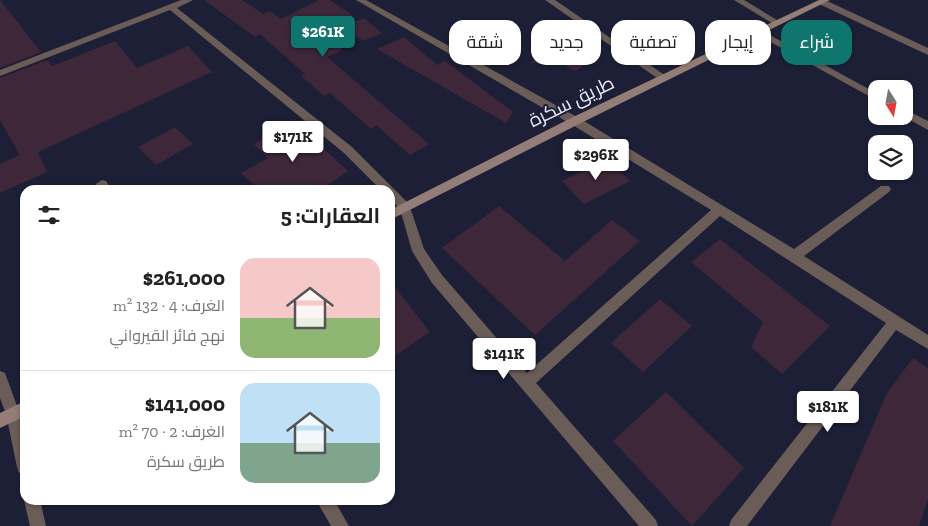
<!DOCTYPE html>
<html lang="ar">
<head>
<meta charset="utf-8">
<style>
  :root { --surface:#fff; --page:#f2f2f2; --text:#222; --muted:#767676; --line:#e0e0e0; --accent:#0f766e }
  body { margin:0; font-family:"Zilla Slab",Cairo,serif; background:var(--page); color:var(--text); direction:rtl; height:100vh; display:flex; flex-direction:column; font-size:19px; white-space:nowrap }
  * { box-sizing:border-box; margin:0 }
  p { font-size:16px; color:var(--muted) }
  .icon { flex:none; width:28px; height:28px; fill:none; stroke:currentColor; stroke-width:2; stroke-linecap:round; stroke-linejoin:round }
  .map { position:relative; flex:1; overflow:hidden; direction:ltr }
  .side { position:absolute; left:20px; top:185px; width:375px; height:320px; display:flex; flex-direction:column; background:var(--surface); border-radius:15px; box-shadow:0 1px 4px #0004; direction:rtl }
  .side>* { flex:none }
  .hud { position:absolute; left:410px; top:20px; width:442px; height:45px; direction:rtl; display:flex; gap:10px }
  .needle { width:32px; rotate:169deg }
  .fabs { position:absolute; left:868px; top:80px; display:grid; gap:10px }
  .fabs a { display:grid; place-items:center; width:45px; height:45px; border-radius:10px; background:var(--surface); box-shadow:0 1px 4px #0004; font-size:25px }
  .price { position:absolute; translate:-50% -42px; padding:0 11px; border-radius:5px; background:#fff; color:#222; font-size:16px; line-height:32px; filter:drop-shadow(0 1px 2px #0008) }
  .price::after { content:''; position:absolute; left:50%; top:30px; width:15px; height:11px; margin-left:-8px; background:inherit; clip-path:polygon(0 0,100% 0,50% 100%) }
  .price.selected { background:var(--accent); color:#fff }
  ul { padding:0; list-style:none }
  li { display:flex; align-items:center; gap:15px; height:125px; padding:0 15px }
  li+li { border-top:1px solid var(--line) }
  li span { display:grid; place-items:center; flex:none; width:140px; height:100px; border-radius:15px; color:#555 }
  li>.icon { margin-inline-start:auto }
  span .icon { width:60px; height:60px; fill:#fffc; stroke-width:1 }
  li b { font-size:21px }
  h2 { display:flex; justify-content:space-between; align-items:center; height:60px; padding:0 15px; font-size:21px }
  .tag { padding:0 18px; border-radius:15px; background:var(--surface); box-shadow:0 1px 4px #0004; font-size:18px; line-height:45px }
  .tag.selected { background:var(--accent); color:#fff }
  .map>svg:first-child { display:block }
  .building { fill:#3e2739 }
  .lines { fill:none; stroke-linecap:round; stroke-linejoin:round }
  .street { fill:#6a5c57; fill-rule:evenodd }
  .secondary { fill:#947d76; fill-rule:evenodd }
  .labels { text-anchor:middle; stroke-width:4; stroke-linejoin:round; paint-order:stroke }
  .street-label { font-size:19px; fill:#e8ebfc; stroke:#1c1f36 }
</style>
</head>
<body>
<div class="map">
<svg width="928" height="526" viewBox="0 0 928 526">
  <rect width="100%" height="100%" fill="#1c1f36"/>
  <g class="building">
    <path d="M0,0L41,52L0,68Z"/>
    <path d="M204,0H242L263,14L270,11L281,19L319,0H330L352,15L344,26L364,18L382,33L364,41L342,29L333,42L343,50L327,57L429,144L410,155L376,125L371,129L330,93L324,96L301,76L305,74L260,34L255,37Z"/>
    <path d="M404,37L437,65L445,61L513,112L506,123L377,49Z"/>
    <path d="M577,37L600,55L575,71L563,64L529,63Z"/>
    <path d="M115,41L137,68L188,46L212,72L38,152L47,172L0,193V164L20,155L0,120V78L47,60L52,66Z"/>
    <path d="M292,122L309,139L323,145L325,150L348,171L320,190H260L241,173L268,158L254,144Z"/>
    <path d="M175,127L193,144L156,165L138,147Z"/>
    <path d="M607,159L630,181L584,204L562,181Z"/>
    <path d="M499,206L565,261L612,220L640,241L535,335L442,248Z"/>
    <path d="M720,239L830,326L782,374L751,347L763,322L691,262Z"/>
    <path d="M390,281L430,332L390,359Z"/>
    <path d="M660,299L692,326L643,372L611,343Z"/>
    <path d="M913,358L928,368V499L919,526H830L887,393Z"/>
    <path d="M666,392L744,468L692,526L613,441Z"/>
  </g>
  <g class="lines">
    <g class="street">
      <path d="M181,0H193L177,8L352,147L409,204L424,249L442,275L527,373L711,210L571,124L356,0H366L579,118L794,249L881,186H889L891,189L889,192L804,256L928,335V349L896,330L747,526H729L731,520L886,323L720,216L536,383L656,520L658,526H639L432,283L412,251L400,209L390,199V190H381L344,153L170,10L0,76V70Z"/>
      <path d="M545,0H555L666,76V80H660Z"/>
      <path d="M734,0H744L782,23L775,25Z"/>
      <path d="M820,0H825L928,48V55L819,4L818,2Z"/>
      <path d="M759,29L876,93V100L756,34V30Z"/>
      <path d="M904,109L928,121V130L903,116Z"/>
      <path d="M102,180L106,181L112,190H100L96,184Z"/>
      <path d="M0,371L5,373L20,414L25,434V475L19,473L17,467L6,414L0,398Z"/>
      <path d="M25,497V500H40L46,526H30L24,500Z"/>
      <path d="M316,500H334L349,526H331Z"/>
    </g>
    <g class="secondary">
      <path d="M819,0H830L579,124L390,220V210L571,118Z"/>
      <path d="M25,401V416L0,428V413Z"/>
    </g>
  </g>
  <g class="labels">
    <g class="street-label">
      <text transform="translate(571 101) rotate(-26)" y="7">طريق سكرة</text>
    </g>
  </g>
</svg>
<div class="fabs">
<a><svg class="needle" viewBox="-14 -14 28 28"><path d="M0-13l5 13h-10z" fill="#e53935"/><path d="M0 13l5-13h-10z" fill="#767676"/></svg></a>
<a><svg class="icon" aria-label="layers" viewBox="0 0 24 24"><path d="M12 4l9 5-9 5-9-5zM3 14l9 5 9-5"/></svg></a>
</div>
<b class="price selected" style="left:323px;top:58px">$261K</b>
<b class="price" style="left:293px;top:163px">$171K</b>
<b class="price" style="left:596px;top:181px">$296K</b>
<b class="price" style="left:504px;top:380px">$141K</b>
<b class="price" style="left:828px;top:433px">$181K</b>
<div class="hud">
<a class="tag selected">شراء</a>
<a class="tag">إيجار</a>
<a class="tag">تصفية</a>
<a class="tag">جديد</a>
<a class="tag">شقة</a>
</div>
<section class="side">
<h2>العقارات: 5<svg class="icon" aria-label="filters" viewBox="0 0 24 24"><path d="M4 7h16M4 17h16"/><circle cx="9" cy="7" r="2"/><circle cx="15" cy="17" r="2"/></svg></h2>
<ul>
<li><span style="background:linear-gradient(#f6c9c9 60%,#8fb573 0)"><svg class="icon" aria-label="home" viewBox="0 0 24 24"><path d="M3 11l9-7 9 7M6 9v11h12V9"/></svg></span><div><b>$261,000</b><p>الغرف: 4 · 132 m²</p><p>نهج فائز القيرواني</p></div></li>
<li><span style="background:linear-gradient(#bfe0f5 60%,#7fa58c 0)"><svg class="icon" aria-label="home" viewBox="0 0 24 24"><path d="M3 11l9-7 9 7M6 9v11h12V9"/></svg></span><div><b>$141,000</b><p>الغرف: 2 · 70 m²</p><p>طريق سكرة</p></div></li>
</ul>
</section>
</div>
</body>
</html>
